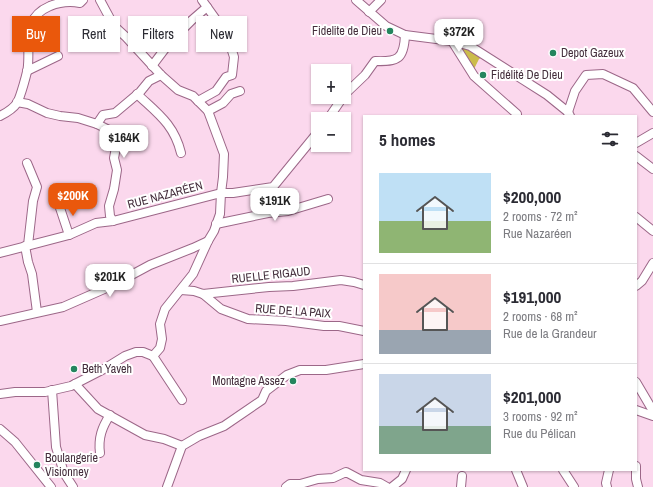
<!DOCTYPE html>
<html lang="en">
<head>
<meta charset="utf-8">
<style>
  :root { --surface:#fff; --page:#f7f7f7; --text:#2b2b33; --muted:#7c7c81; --line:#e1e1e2; --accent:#ea580c }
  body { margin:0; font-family:"Archivo Narrow",sans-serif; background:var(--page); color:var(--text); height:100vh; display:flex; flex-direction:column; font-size:15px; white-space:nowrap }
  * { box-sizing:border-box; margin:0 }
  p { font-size:13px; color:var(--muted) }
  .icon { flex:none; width:22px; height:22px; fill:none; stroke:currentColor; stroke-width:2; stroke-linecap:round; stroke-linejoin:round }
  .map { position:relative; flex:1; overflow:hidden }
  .details { position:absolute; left:363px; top:115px; width:274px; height:356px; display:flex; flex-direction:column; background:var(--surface); border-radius:0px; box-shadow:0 1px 3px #0004 }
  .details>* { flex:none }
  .guide { position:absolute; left:12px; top:16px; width:291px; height:36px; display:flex; gap:8px }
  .fabs { position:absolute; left:311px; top:64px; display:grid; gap:8px }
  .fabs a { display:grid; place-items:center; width:40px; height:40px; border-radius:0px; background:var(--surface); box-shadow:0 1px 3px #0004; font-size:20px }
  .price { position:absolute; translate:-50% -34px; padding:0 9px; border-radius:8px; background:#fff; color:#222; font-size:13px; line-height:26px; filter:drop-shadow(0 1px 2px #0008) }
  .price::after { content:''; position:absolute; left:50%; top:24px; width:12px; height:9px; margin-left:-6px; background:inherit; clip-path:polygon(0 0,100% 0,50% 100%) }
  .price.current { background:var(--accent); color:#fff }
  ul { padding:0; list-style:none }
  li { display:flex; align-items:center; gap:12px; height:100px; padding:0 16px }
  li+li { border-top:1px solid var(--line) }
  li span { display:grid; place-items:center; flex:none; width:112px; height:80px; border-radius:0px; color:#555 }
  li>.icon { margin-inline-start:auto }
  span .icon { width:48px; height:48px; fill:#fffc; stroke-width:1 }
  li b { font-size:17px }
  h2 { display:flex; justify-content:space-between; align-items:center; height:48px; padding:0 16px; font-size:17px }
  .tag { padding:0 14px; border-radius:0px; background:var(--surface); box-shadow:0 1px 3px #0004; font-size:14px; line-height:36px }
  .tag.current { background:var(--accent); color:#fff }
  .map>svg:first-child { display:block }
  .green { fill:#cbbc4b }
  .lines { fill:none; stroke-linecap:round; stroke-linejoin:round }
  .minor-casing { stroke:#9c6788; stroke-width:10 }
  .minor { stroke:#fff; stroke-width:8 }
  .poi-dot { fill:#24855e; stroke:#fff; stroke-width:1.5 }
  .labels { text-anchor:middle; stroke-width:4; stroke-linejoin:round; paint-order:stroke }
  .poi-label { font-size:12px; fill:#442e3c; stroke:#fff; text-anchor:start }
  .street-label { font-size:12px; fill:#442e3c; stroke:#fff }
</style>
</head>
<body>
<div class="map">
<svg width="653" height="487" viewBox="0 0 653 487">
  <rect width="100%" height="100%" fill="#fbd8ed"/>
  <path class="green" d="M458,45L484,56L479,59L474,69Z"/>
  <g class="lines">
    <defs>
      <g id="minor">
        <path d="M100,0L114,26L126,37L161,75L178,90L193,96L208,111L224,154L223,177L221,193L220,214L214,231L208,241L193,274L165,309L160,324L162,339L160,348L153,356L182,400"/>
        <path d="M356,0L386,26L405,35L452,41L470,46L547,95L568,112L570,116"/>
        <path d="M369,12L381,0"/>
        <path d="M452,41L474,76L517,114V116"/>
        <path d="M152,66C168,43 186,24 207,7"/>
        <path d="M27,71L58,56"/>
        <path d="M137,94C157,113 174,124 181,153"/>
        <path d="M344,95L365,75L375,61C398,62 404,59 405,35"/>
        <path d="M198,101L216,91L226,77L232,75L234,57L227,35L202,0"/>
        <path d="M17,102L28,104L47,113L60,116L78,118L97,124L103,115L115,113L140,92L149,81L161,75"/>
        <path d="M208,111L223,103L231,94L240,91"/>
        <path d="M568,112L575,91L586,75L603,74L633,88L653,112"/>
        <path d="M0,116C6,113 13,109 17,103C20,98 28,71 28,65C30,41 22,18 50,6C60,2 69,1 80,3L83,0"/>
        <path d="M328,119L343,97"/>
        <path d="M97,124L113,132L118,137L114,158L117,170L114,189L109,206L110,216L113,221"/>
        <path d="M636,143L653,133"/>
        <path d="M636,156L653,169"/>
        <path d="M27,163L37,187L33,201L28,245"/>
        <path d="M59,205L69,235"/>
        <path d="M636,217L653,231"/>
        <path d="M216,224L268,213L288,211L328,199"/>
        <path d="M25,246L28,262L32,274L37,312"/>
        <path d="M0,253L69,235L96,223L113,221L221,193H233L273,187L318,132"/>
        <path d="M636,286L642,281L653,263"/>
        <path d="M181,290L194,291L203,294L269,287L293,286L341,280L354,282L364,285"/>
        <path d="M203,294L221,309L248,319L286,321L324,326H339L364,331"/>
        <path d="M0,321L63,307L111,286L150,265L193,248L208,241"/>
        <path d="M636,382L653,411"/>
        <path d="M75,384L98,409L145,435L164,439L182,446"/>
        <path d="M52,390L56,447L64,473L73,487"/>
        <path d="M0,394L15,392H45L71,386L104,369L125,356L136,352H143L153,356"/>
        <path d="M636,410L653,416"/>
        <path d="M0,429L15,442L51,487"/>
        <path d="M100,453C98,438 102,427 110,415"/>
        <path d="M636,466V479L638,487"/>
        <path d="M516,470L523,487"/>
        <path d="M563,470L574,487"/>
        <path d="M167,487L182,446L199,436L224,426L262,400L266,391L287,375L300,370H326L364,364"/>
        <path d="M286,487L290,484H300L318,479L333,478L346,472L361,480L380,483L387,487"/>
        <path d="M392,487L402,479L406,470"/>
        <path d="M461,487L462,476"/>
        <path d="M607,487L606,483L609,470"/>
      </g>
    </defs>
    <use href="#minor" class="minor-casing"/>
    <use href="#minor" class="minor"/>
  </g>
  <g class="poi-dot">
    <circle cx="390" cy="31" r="4"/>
    <circle cx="553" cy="53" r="4"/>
    <circle cx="483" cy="75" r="4"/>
    <circle cx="74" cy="369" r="4"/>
    <circle cx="293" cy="381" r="4"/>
    <circle cx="37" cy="465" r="4"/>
  </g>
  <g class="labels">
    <g class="poi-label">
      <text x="382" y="35" text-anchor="end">Fidelite de Dieu</text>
      <text x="561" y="57">Depot Gazeux</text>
      <text x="491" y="79">Fidélité De Dieu</text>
      <text x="82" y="373">Beth Yaveh</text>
      <text x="285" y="385" text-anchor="end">Montagne Assez</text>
      <text x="45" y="462">Boulangerie<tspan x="45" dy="14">Visionney</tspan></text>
    </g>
    <g class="street-label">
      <text transform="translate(165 195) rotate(-15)" y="4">RUE NAZARÉEN</text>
      <text transform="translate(271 275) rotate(-6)" y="4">RUELLE RIGAUD</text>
      <text transform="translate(293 311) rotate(4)" y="4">RUE DE LA PAIX</text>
    </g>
  </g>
</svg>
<div class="fabs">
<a>+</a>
<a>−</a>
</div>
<b class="price" style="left:459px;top:53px">$372K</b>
<b class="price" style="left:124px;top:159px">$164K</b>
<b class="price current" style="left:73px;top:217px">$200K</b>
<b class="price" style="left:275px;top:222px">$191K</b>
<b class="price" style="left:110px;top:298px">$201K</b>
<div class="guide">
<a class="tag current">Buy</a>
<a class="tag">Rent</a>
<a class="tag">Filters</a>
<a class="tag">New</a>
</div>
<section class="details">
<h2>5 homes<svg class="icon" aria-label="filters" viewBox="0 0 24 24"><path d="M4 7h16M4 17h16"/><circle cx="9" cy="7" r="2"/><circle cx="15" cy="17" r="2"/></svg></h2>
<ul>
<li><span style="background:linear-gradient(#bfe0f5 60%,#8fb573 0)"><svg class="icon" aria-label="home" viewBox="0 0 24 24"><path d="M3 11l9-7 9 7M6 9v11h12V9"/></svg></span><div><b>$200,000</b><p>2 rooms · 72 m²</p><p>Rue Nazaréen</p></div></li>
<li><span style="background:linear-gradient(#f6c9c9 70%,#9aa5b1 0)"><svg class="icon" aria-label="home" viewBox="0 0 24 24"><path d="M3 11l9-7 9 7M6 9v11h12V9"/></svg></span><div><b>$191,000</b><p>2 rooms · 68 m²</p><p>Rue de la Grandeur</p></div></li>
<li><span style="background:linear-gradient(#c9d6e8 65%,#7fa58c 0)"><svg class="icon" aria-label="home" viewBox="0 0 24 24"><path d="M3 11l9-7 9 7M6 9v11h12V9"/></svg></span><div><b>$201,000</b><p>3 rooms · 92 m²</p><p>Rue du Pélican</p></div></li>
</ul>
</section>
</div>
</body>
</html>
